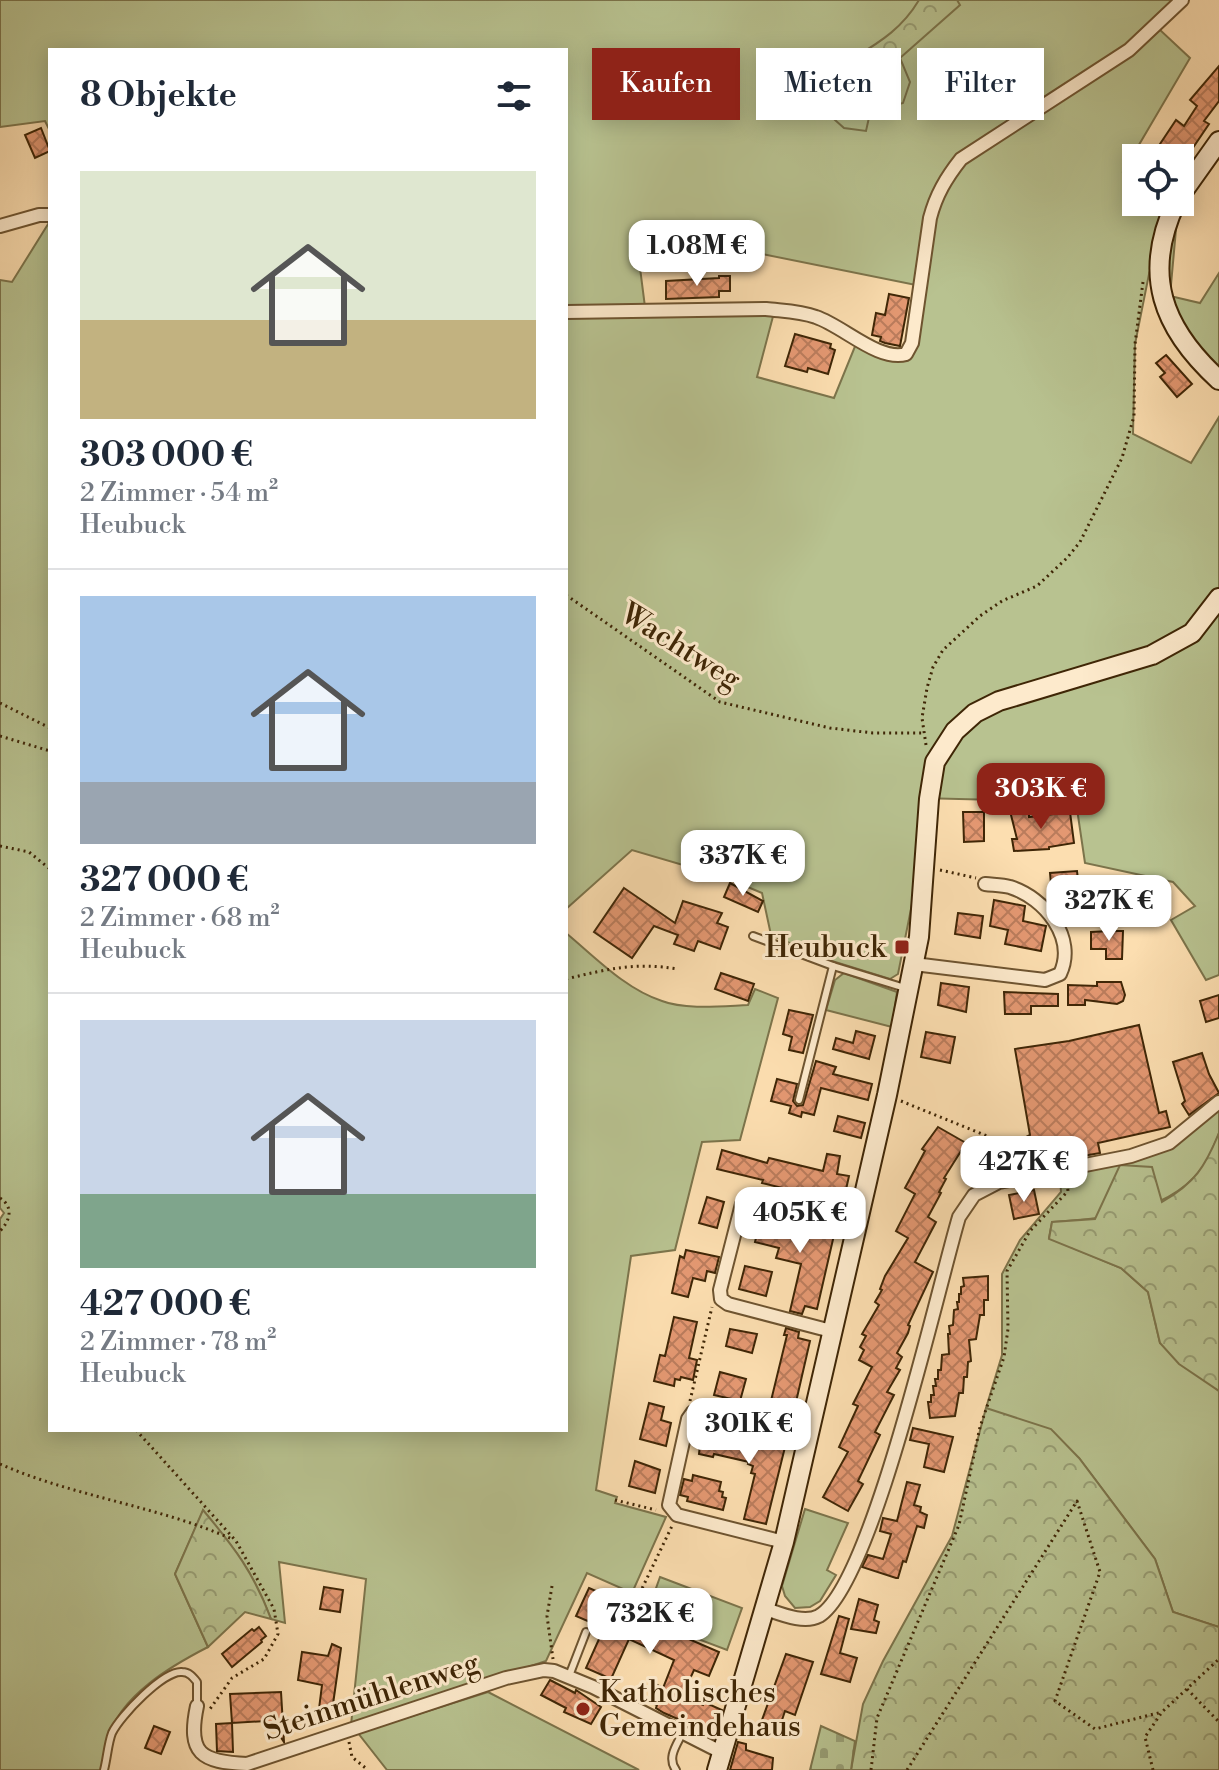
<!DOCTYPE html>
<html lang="de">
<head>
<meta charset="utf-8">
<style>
  :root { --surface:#fff; --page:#f2f2f3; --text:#1f2937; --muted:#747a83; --line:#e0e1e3; --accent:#8f2418 }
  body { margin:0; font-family:"Libre Bodoni",serif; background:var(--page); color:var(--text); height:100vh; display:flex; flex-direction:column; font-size:30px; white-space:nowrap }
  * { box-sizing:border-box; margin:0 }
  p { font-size:26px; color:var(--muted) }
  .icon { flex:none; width:44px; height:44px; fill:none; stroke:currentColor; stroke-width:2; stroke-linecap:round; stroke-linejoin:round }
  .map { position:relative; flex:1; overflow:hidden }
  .drawer { position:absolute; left:48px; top:48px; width:520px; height:1384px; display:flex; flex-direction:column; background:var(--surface); border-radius:0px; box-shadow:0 4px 20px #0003 }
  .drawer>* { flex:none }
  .hud { position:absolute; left:592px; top:48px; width:506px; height:72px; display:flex; gap:16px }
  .tools { position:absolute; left:1122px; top:144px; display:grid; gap:16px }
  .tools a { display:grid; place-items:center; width:72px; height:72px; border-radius:0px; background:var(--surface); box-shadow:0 4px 20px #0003; font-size:40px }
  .price { position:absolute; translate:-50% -68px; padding:0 18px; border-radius:16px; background:#fff; color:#222; font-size:26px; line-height:52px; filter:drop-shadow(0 2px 4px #0008) }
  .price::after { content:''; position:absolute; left:50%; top:48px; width:24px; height:18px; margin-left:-12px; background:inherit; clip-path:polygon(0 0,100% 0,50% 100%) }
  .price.active { background:var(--accent); color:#fff }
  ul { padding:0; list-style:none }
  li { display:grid; align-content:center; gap:16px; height:424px; padding:0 32px }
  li+li { border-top:2px solid var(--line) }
  li span { display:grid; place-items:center; height:248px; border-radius:0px; color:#555 }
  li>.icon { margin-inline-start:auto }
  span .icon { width:144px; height:144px; fill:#fffc; stroke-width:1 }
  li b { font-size:34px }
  h2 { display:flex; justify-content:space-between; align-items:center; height:96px; padding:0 32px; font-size:34px }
  .chip { padding:0 28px; border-radius:0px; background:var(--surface); box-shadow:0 4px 20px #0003; font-size:28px; line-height:72px }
  .chip.active { background:var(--accent); color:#fff }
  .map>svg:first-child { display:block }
  .green { fill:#b8c290; stroke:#7c744b; stroke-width:2; fill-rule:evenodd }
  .forest { fill:url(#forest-crowns); stroke:#7c744b; stroke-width:2 }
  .cemetery { fill:url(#cemetery-stones); stroke:#7c744b; stroke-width:2 }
  .building { fill:url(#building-cross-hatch); stroke:#3f2606; stroke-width:2 }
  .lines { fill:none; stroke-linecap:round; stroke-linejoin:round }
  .lane-casing { stroke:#6e5430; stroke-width:10 }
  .street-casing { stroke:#6e5430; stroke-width:16 }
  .secondary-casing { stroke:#3f2606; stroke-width:22 }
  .path { stroke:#3f2606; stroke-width:3; stroke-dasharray:2 4; stroke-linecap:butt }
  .lane { stroke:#fdeacc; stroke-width:6 }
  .street { stroke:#fdeacc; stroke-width:12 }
  .secondary { stroke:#fdeacc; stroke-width:18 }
  .poi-dot { fill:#8f2418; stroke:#fdeacc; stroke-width:3 }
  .labels { text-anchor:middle; stroke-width:6; stroke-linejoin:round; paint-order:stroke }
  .street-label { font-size:30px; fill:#3f2606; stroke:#fdeacc }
  .poi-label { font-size:30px; fill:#3f2606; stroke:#fdeacc; text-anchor:end }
</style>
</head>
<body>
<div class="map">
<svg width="1219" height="1770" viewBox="0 0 1219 1770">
  <defs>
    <pattern id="forest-crowns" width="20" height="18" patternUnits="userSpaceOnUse" patternTransform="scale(2)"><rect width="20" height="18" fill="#b8c290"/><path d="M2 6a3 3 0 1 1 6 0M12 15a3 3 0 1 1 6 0" fill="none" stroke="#979d74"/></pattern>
    <pattern id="cemetery-stones" width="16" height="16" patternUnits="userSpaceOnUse" patternTransform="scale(2)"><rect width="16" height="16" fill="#b8c290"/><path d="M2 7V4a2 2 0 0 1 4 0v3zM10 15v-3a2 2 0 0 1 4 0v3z" fill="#979d74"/></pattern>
    <pattern id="building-cross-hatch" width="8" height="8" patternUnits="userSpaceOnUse" patternTransform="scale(2)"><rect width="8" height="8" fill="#e49872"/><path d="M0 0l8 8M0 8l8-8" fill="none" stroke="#ba7c5c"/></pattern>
  </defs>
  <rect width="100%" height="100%" fill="#fcdeb0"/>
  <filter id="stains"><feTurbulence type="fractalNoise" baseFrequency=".0025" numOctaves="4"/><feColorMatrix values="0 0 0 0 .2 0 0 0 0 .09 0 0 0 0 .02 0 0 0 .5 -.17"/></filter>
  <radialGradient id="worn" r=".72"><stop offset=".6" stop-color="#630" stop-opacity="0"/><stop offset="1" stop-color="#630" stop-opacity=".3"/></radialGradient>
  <g class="green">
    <path d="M0,0H1182L1160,30L1190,58L1123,172L1136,180V202H1170L1178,207L1170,296L1200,303L1219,273V380L1177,332L1149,274L1135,344L1133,434L1191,463L1219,417V975L1206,980L1171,920L1195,906L1173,882L1085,863L1076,802L920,798L916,884L898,974L890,979L832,961L771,935L762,893L724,877L632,850L566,909V50H50V131L45,121L0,127ZM762,254L921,286L906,354L858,339L834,398L757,377L776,305L645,307L640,268L675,255Z"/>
    <path d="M50,221V1430H566V933C595,957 625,989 662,1001C685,1010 723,1006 748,1005L755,989L778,998L740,1140L702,1142L675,1250L631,1256L596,1490L617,1497L615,1503L666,1517L632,1593L587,1573L546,1661L351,1725L366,1579L279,1562L285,1623L271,1619C254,1573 234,1547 203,1511L175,1574L208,1647C171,1666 121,1695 108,1738C106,1748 107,1760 106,1770H0V1219L4,1213L0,1208V280L12,282Z"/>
    <path d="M844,973L897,992L892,1027L826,1010L835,980Z"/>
    <path d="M1219,1102C1219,1111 1219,1123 1219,1133C1218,1138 1214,1144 1212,1150C1186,1211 1111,1218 1052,1222L1049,1238L1121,1268L1148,1292L1160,1343L1219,1391V1627L1173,1612L1155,1559L1079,1458L986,1408L1002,1355V1274L1020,1240L1061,1192L1060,1178L1169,1143Z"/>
    <path d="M805,1509L848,1523L827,1570L836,1575L820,1601L810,1607L795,1608L785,1596L782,1586Z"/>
    <path d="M660,1577L742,1608L727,1650L645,1619Z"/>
    <path d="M488,1692L639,1770H387L358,1733Z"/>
  </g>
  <g class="forest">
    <path d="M919,0H957L960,5L900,58L910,82L903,103L870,113L866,131L844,128L826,112L846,91L824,68L843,50L855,57C882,41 903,27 919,0Z"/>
    <path d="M1219,1133V1391L1179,1364L1160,1343L1148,1292L1121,1268L1049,1239L1052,1222L1095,1219L1120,1165L1152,1167L1162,1202C1195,1183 1205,1167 1219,1133Z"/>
    <path d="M986,1408L1051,1429L1079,1458L1155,1559L1173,1612L1219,1627V1770H851L863,1704L883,1661L952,1536Z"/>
    <path d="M203,1510C234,1547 254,1573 271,1619L245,1612L208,1647L175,1574Z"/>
  </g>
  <path class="cemetery" d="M821,1726L855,1741L851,1770H810Z"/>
  <g class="building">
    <path d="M1219,66V101L1204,121L1209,124L1186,158H1167L1156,150L1176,120L1184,126L1197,106L1190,100Z"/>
    <path d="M41,128L50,151L35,158L25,135Z"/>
    <path d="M719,276H730V291H719V297L666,299V281L719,278Z"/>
    <path d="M889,294L909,298L900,346L885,343L880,341L881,337L872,335L876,313L885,315Z"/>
    <path d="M795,334L831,344L830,348L835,350L828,374L808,368L807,372L785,366Z"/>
    <path d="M1166,355L1192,384L1177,397L1160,377L1165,373L1156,363Z"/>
    <path d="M1029,810V817L1070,812L1074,843L1049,847V849L1014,851L1012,839H1017L1010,811Z"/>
    <path d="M963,812H984V841L964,842Z"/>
    <path d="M1077,871L1081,905L1069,906L1068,893L1052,895L1050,873Z"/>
    <path d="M730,883L763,901L758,912L724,897Z"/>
    <path d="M624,888L675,923L683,901L722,913L717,923L728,927L720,949L698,941L694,951L674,944L678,935L654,926L632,958L594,932Z"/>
    <path d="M994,900L1025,906L1023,921L1046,926L1041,951L1005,944L1008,930L990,926Z"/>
    <path d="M958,913L983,916L980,938L955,934Z"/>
    <path d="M1110,931H1123L1122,959H1106V949H1091V932Z"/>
    <path d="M721,973L754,984L748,1001L715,989Z"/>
    <path d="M1097,982H1121L1125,995L1123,1001L1117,1004L1085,1000V1005H1068V985L1097,986Z"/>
    <path d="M941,983L969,987L966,1012L938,1005Z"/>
    <path d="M1004,992L1058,994V1006H1031V1014H1005Z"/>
    <path d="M1219,995V1018L1206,1022L1200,1001Z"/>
    <path d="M789,1010L813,1015L803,1053L789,1050L792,1037L783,1034Z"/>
    <path d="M1139,1025L1159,1113L1166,1111L1170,1127L1098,1143L1100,1153L1027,1166L1022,1139L1030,1135L1015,1049L1069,1041Z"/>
    <path d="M856,1031L875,1036L869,1059L833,1049L836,1038L853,1043Z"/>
    <path d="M926,1032L955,1037L950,1063L921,1057Z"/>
    <path d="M1202,1053L1209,1074L1219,1093L1189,1115L1182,1104L1185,1101L1173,1062Z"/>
    <path d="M816,1061L836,1067L833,1074L872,1084L868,1100L821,1088L814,1115L802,1112L801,1117L789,1113L791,1106L771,1101L777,1079L797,1084L793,1101L797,1106L803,1105Z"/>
    <path d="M838,1116L865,1123L861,1138L834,1131Z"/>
    <path d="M938,1127L966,1143L944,1178L946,1179L939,1192L941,1193L928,1217L936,1222L915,1262L933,1272L908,1325L910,1326L908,1333L897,1353L902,1357L896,1368L900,1370L887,1392L894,1395L875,1432L880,1435L858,1481L863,1484L848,1511L823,1497L848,1452L839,1447L858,1406L853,1404L872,1367L859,1360L864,1350L860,1347L866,1336L862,1334L879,1305L875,1302L882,1290L880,1289L885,1276L908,1238L896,1231L915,1194L905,1188L925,1151L922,1149Z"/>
    <path d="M722,1150L767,1163L769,1158L823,1171L827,1154L840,1156L837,1174L849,1176L843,1203L762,1183L763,1180L717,1169Z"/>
    <path d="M1034,1190L1039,1214L1014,1219L1009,1195Z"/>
    <path d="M707,1197L724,1202L717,1228L699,1223Z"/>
    <path d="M779,1214L823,1226L822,1232L834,1235L817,1309L805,1306L802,1314L790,1311L801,1264L776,1258L779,1248L755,1242L760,1222L767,1224L768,1219L777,1222Z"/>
    <path d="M686,1250L719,1257L715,1273L707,1271L705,1281L693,1278L688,1297L672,1293L680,1256L684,1258Z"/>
    <path d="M745,1266L772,1272L766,1296L739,1289Z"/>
    <path d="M988,1276V1300H984V1315H980L976,1339L969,1340L971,1361L968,1362L967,1377H964L963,1393H959L955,1416L930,1418L928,1402H931V1395H934L933,1386H936L935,1379H938V1370H941L942,1355L949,1354L948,1334H950L949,1326L953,1325L954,1310L958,1309L957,1302H959V1294H961V1287L964,1286L963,1278Z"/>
    <path d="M674,1317L697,1322L689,1358L697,1360L693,1380L681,1377L680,1380L675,1379L674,1386L654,1381L660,1355L665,1356Z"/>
    <path d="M786,1328L799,1332L798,1338L810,1341L793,1415L769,1409L787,1335H784Z"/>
    <path d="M730,1329L757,1334L752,1353L726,1346Z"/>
    <path d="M720,1372L746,1379L740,1401L714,1395Z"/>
    <path d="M649,1403L664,1407L661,1420L671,1423L666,1446L640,1439Z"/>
    <path d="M704,1428L758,1442L760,1434L778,1438L776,1445L785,1447L766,1524L744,1519L755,1474L751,1473L753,1466L748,1464L749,1462L714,1454L713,1457L699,1454L700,1445H696L699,1433L703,1434Z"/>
    <path d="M913,1428L953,1437L944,1472L924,1467L929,1444L910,1440Z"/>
    <path d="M635,1461L660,1470L655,1493L629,1486Z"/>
    <path d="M693,1475L721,1482L719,1491L723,1492L722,1497L726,1498L723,1510L687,1501L688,1497L680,1495L684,1479L692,1481Z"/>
    <path d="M907,1482L920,1485L914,1505L921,1507L920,1512L927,1515L924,1528L917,1526L906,1562L903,1561L898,1578H896L862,1567L868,1555L883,1559L891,1534L880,1531L883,1518L897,1521Z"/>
    <path d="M324,1587L343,1590L340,1612L320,1609Z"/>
    <path d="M589,1588L643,1612L640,1618L719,1652L709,1676L694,1670L682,1696L703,1705L704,1702L722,1710L717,1729L696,1722L694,1726L664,1713L656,1708L657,1705L648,1701L655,1684L663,1688L674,1660L629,1639L611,1679L586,1668L604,1628L576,1616Z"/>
    <path d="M859,1599L878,1605L874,1620L879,1622L876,1633L851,1629Z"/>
    <path d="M839,1616L849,1619L840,1653L857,1658L850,1682L821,1674Z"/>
    <path d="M259,1627L266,1636L261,1640L262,1642L232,1667L222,1654L252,1629L254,1631Z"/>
    <path d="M332,1644L341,1648L332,1711L319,1709L322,1685L298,1680L302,1652L328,1656Z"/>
    <path d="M786,1654L813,1662L795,1715L785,1711L780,1726L762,1720Z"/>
    <path d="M550,1680L575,1693L576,1690L601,1707L591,1724L564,1712L566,1708L541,1695Z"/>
    <path d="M281,1692L284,1742L274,1727L266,1728V1721L232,1723L230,1694Z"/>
    <path d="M232,1723L233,1752L217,1751L216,1724Z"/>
    <path d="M154,1726L170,1732L161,1754L145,1748Z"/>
    <path d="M738,1742L746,1744V1750L773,1758L772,1770H730Z"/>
  </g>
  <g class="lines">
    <defs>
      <g id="lane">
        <path d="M753,936L833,966L905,988"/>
        <path d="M799,1100L833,966"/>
        <path d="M569,1676L586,1632"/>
        <path d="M104,1770C107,1759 108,1743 112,1733C120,1716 164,1670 182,1672C189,1672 193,1677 197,1682V1706"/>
        <path d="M676,1770C667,1758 676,1746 682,1734"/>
      </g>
      <g id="street">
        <path d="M0,226L39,215H50"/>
        <path d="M566,312L766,309C783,311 800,311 816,317C843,326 879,362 906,354L912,343L930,218C936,195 946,178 961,159L1129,50L1182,0"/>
        <path d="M914,964L1045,980L1060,974C1077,938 1045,898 1010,887C1002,885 993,885 985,884"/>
        <path d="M835,1332L728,1304L721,1299L720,1290L742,1204L751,1198L859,1225"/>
        <path d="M784,1542L677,1515L669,1505L688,1419L693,1412L701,1410L809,1435"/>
        <path d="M766,1609C781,1614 804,1624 819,1616C872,1585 938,1287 959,1217L974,1195L999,1182L1131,1156L1169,1143L1219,1102"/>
        <path d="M197,1706C187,1754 201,1762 247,1764L506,1678L544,1670L554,1671L593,1687L721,1752"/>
      </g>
      <g id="secondary">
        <path d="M1180,196L1219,141"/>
        <path d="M1176,202C1142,274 1162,328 1219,380"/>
        <path d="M717,1770L784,1542L887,1095L919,937L929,799L935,762L955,731L975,713L999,701L1152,655L1192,633L1219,598"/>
      </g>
    </defs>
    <use href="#lane" class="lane-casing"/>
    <use href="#street" class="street-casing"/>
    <use href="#secondary" class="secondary-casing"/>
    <g class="path">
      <path d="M566,595L720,702L830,728L873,733H922"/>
      <path d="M0,703L50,728"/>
      <path d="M0,736L50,751"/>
      <path d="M926,745L922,718L927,688L933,667L943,650L980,616L1002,601L1037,586L1067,558L1080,542L1122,458L1134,416L1135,344L1143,282"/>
      <path d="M0,846L29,852L50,869"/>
      <path d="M940,870L976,878"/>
      <path d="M566,979C608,969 635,962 678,969"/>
      <path d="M901,1101L987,1136L977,1169L980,1177"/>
      <path d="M0,1198C14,1207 10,1221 0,1231"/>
      <path d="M690,1401L712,1307"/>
      <path d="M136,1430L236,1541L274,1609L278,1634L264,1659L232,1678L210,1709"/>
      <path d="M0,1464C75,1497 158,1506 232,1539"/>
      <path d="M615,1500L656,1510"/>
      <path d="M552,1586L547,1616L553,1659"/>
      <path d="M637,1599L672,1526"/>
      <path d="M1187,1689L1219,1722"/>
      <path d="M349,1742L352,1757L368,1770"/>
      <path d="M871,1770L877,1718L959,1525L980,1427L1004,1357L1008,1329L1007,1271L1030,1231L1068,1191L1067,1183"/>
      <path d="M907,1770L1077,1501L1100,1572L1055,1701L1095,1729L1162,1712"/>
      <path d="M1153,1770L1145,1737L1162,1712L1219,1659"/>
    </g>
    <use href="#lane" class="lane"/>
    <use href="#street" class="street"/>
    <use href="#secondary" class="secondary"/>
  </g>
  <g class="poi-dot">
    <rect x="894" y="939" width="16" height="16" rx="4"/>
    <circle cx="583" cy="1709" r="8"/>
  </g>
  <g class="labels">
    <g class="street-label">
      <text transform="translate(681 646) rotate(32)" y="10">Wachtweg</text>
      <text transform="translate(371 1696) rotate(-18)" y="10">Steinmühlenweg</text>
    </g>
    <g class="poi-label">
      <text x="886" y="957">Heubuck</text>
      <text x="599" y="1702" text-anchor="start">Katholisches<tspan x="599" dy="34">Gemeindehaus</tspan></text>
    </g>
  </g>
  <rect width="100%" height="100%" filter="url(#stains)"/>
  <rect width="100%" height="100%" fill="url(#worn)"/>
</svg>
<div class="tools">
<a><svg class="icon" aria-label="locate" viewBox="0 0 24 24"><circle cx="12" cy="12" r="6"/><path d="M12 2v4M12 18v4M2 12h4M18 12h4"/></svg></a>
</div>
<b class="price" style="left:697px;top:288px">1.08M €</b>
<b class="price active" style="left:1041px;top:831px">303K €</b>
<b class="price" style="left:743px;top:898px">337K €</b>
<b class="price" style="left:1109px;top:943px">327K €</b>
<b class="price" style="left:1024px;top:1204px">427K €</b>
<b class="price" style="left:800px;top:1255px">405K €</b>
<b class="price" style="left:749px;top:1466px">301K €</b>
<b class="price" style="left:650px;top:1656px">732K €</b>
<div class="hud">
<a class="chip active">Kaufen</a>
<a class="chip">Mieten</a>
<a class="chip">Filter</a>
</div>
<section class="drawer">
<h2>8 Objekte<svg class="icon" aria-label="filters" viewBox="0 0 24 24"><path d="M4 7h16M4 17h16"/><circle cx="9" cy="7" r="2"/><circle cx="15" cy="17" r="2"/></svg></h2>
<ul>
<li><span style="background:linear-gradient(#dfe7d0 60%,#c2b280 0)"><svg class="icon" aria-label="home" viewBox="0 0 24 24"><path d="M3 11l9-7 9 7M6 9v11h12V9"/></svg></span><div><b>303 000 €</b><p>2 Zimmer · 54 m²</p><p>Heubuck</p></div></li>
<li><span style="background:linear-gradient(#a9c7e8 75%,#9aa5b1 0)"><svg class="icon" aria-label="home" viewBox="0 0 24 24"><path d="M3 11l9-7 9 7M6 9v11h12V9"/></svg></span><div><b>327 000 €</b><p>2 Zimmer · 68 m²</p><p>Heubuck</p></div></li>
<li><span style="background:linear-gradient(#c9d6e8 70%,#7fa58c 0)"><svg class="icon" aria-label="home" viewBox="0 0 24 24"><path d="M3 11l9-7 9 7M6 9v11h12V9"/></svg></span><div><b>427 000 €</b><p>2 Zimmer · 78 m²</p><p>Heubuck</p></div></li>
</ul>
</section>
</div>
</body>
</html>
